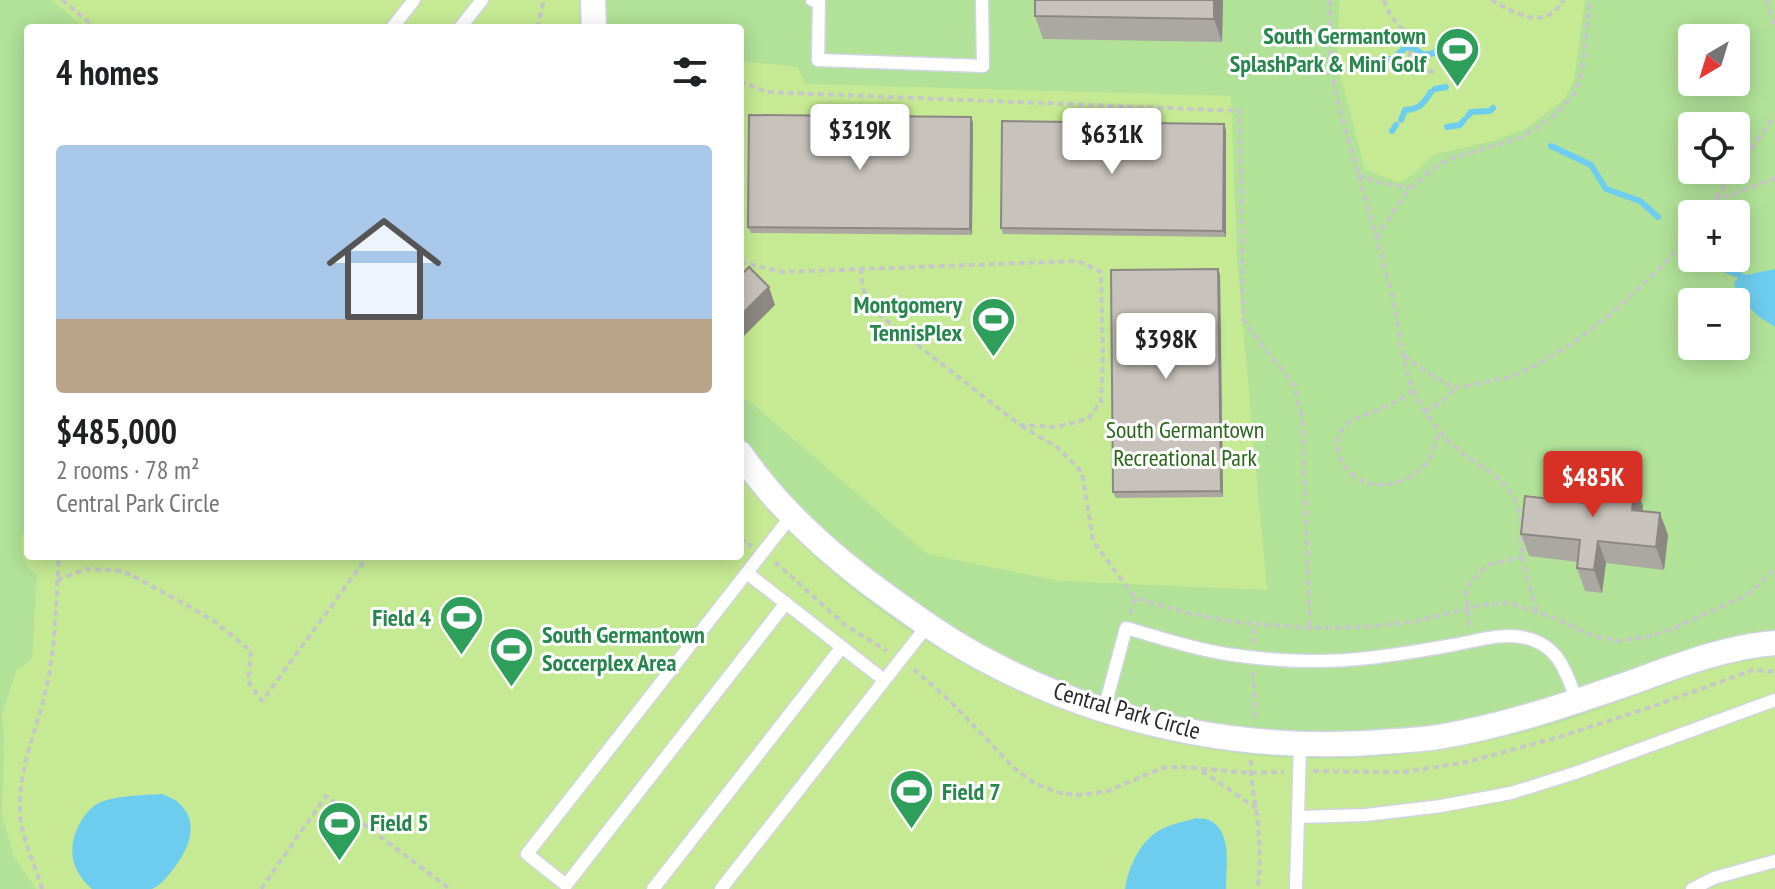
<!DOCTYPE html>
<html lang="en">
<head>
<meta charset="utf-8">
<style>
  :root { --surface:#fff; --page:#f6f6f6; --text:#202124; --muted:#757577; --line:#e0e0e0; --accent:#d93025 }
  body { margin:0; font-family:"PT Sans Narrow",sans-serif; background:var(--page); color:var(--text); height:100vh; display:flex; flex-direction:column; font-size:30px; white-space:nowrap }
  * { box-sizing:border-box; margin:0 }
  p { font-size:26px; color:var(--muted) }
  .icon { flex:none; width:44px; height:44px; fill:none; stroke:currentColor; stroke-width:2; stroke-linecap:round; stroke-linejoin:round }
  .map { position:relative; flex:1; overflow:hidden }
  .drawer { position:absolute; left:24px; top:24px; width:720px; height:536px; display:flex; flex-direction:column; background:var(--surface); border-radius:8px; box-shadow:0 4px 20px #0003 }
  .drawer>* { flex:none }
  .needle { width:52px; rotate:218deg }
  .tools { position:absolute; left:1678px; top:24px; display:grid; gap:16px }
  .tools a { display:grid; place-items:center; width:72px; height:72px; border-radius:8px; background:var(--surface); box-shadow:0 4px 20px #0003; font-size:40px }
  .price { position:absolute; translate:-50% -68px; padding:0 18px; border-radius:8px; background:#fff; color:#222; font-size:26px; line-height:52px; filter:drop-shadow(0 2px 4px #0008) }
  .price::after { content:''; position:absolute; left:50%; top:48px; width:24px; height:18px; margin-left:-12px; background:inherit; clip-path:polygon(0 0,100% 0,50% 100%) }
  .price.on { background:var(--accent); color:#fff }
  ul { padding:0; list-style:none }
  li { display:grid; align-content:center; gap:16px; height:424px; padding:0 32px }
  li+li { border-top:2px solid var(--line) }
  li span { display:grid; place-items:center; height:248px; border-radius:8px; color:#555 }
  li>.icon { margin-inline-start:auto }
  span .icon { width:144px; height:144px; fill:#fffc; stroke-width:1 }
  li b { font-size:34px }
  h2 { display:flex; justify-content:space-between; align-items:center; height:96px; padding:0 32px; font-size:34px }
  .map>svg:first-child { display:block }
  .green { fill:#b1e298; fill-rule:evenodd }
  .pitch { fill:#c5ea93 }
  .water { fill:#6eccee }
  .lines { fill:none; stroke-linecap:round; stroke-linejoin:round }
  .stream { stroke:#6eccee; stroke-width:6 }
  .service-casing { stroke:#d1d4e2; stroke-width:15 }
  .minor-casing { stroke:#d1d4e2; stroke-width:27 }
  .path { stroke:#c7c7c7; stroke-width:4; stroke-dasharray:6 4; stroke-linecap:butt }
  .service { stroke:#fff; stroke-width:12 }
  .minor { stroke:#fff; stroke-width:24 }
  .wall { fill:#aba7a1 }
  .shaded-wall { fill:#8b8883 }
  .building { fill:#c7c2bb; stroke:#8b8883; stroke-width:2 }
  .labels { text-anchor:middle; stroke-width:6; stroke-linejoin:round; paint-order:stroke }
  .leisure-label { font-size:24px; font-weight:bold; fill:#27864d; stroke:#fff; text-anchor:end }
  .park-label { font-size:24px; fill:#2a661a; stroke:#fff }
  .street-label { font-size:24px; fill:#292929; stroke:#fff }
</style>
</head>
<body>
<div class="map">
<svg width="1775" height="889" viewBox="0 0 1775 889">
  <rect width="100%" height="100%" fill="#ece5db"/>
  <path class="green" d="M0,0H1775V889H0ZM28,28H740V556H28ZM1692,38H1736V82H1692ZM1692,126H1736V170H1692ZM1692,214H1736V258H1692ZM1692,302H1736V346H1692Z"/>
  <g class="pitch">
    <path d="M52,0H579L580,28H84Z"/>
    <path d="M1339,0H1585L1574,80L1565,98L1525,129L1496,140L1433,155L1410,177L1398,182L1365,170L1338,67Z"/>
    <path d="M740,61L798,67L805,84L1231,96L1237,259L1267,590L1060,581L927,554L755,406L740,396Z"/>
    <path d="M740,475C754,492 768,510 783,526C896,641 1044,721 1203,748C1219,750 1235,754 1251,755C1337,764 1425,756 1509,736C1564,724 1617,702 1670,683C1704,671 1739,660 1775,657V889H36L14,857L2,815L4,739L2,715L16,671L32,659L37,576C22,565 15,540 28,525V556H740Z"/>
  </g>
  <g class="water">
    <path d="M1775,269V327L1758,316L1737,295L1734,283L1741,276Z"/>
    <path d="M162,794C167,796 175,799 179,803C200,822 189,848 175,867C168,876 162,884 152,889H92C72,871 67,851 78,827C83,817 89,808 99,803C111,796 146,795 162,794Z"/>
    <path d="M1196,818C1200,819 1205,818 1209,820C1233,831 1226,868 1226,889H1125C1128,868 1140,841 1160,830C1171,824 1184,822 1196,818Z"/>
  </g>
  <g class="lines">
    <g class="stream">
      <path d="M1397,55L1406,47L1415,49L1424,55L1434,53L1441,45L1462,46"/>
      <path d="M1384,59H1392"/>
      <path d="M1435,89L1446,87"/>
      <path d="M1468,116L1471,112L1490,111L1493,108"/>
      <path d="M1401,120L1405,110C1420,109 1423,104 1431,92"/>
      <path d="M1447,127L1460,125L1464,120"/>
      <path d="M1392,131L1396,125"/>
      <path d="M1551,146L1591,165L1606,189L1640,201L1658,217"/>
      <path d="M1714,260L1726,270L1749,279"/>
    </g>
    <defs>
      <g id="service">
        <path d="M812,0H819L818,60L983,66L982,0"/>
        <path d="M392,28L414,0"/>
        <path d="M460,28L482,0"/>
        <path d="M747,573L884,680"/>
        <path d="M786,603L566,885L527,854L792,515"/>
        <path d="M1104,710L1126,628C1161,638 1197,650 1233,655C1276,661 1326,663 1368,658C1397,655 1425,650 1453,645C1476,641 1503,632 1526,638C1560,646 1566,673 1577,701"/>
        <path d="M1298,817L1366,815L1441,806L1511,793L1575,773L1775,700"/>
        <path d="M653,889L842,647"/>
        <path d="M721,889L927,626"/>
        <path d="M1296,889L1300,744"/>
        <path d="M1692,889L1714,878L1775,861"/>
      </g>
      <g id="minor">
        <path d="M593,0L594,28"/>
        <path d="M740,453C776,506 830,555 881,592C917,618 953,644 993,664C1115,728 1259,754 1396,741C1412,740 1429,739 1444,736C1508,725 1569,704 1630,683C1677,666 1725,647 1775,643"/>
      </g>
    </defs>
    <use href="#service" class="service-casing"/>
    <use href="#minor" class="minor-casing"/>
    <g class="path">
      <path d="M62,0L96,28"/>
      <path d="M1330,0L1331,67L1337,98C1354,162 1374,226 1391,291C1399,324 1400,359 1414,391C1424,415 1442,436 1462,453C1477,465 1497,474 1509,490C1527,513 1518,540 1524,566C1527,582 1533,597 1537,613"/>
      <path d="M1384,0C1388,15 1398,26 1410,35C1411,43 1409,48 1410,55C1412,67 1426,70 1436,73"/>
      <path d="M1491,0C1518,14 1543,32 1564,0"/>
      <path d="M1766,0L1775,27"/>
      <path d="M537,28L544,0"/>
      <path d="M740,81L766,92L1240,111L1243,320L1295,387L1302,418L1310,628"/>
      <path d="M1358,175L1381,183L1410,188"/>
      <path d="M1714,201L1775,178"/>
      <path d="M1704,214L1775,116"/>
      <path d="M1376,238L1410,188L1437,166L1452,158L1520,138L1538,127L1557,113L1574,94L1582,71L1590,0"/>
      <path d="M740,262L782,272L1078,261L1101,272L1103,357L1101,402L1088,419L1056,427L1020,425L874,311L863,289L861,269"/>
      <path d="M1404,356L1431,375L1455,388L1511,377L1538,364L1573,343L1612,313L1670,258L1692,230"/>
      <path d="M1413,390C1405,396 1397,402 1387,406C1373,414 1355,415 1344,427C1326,447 1347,478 1370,484C1387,488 1408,480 1421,469C1434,458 1433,445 1440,432"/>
      <path d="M1425,412L1445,399L1455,388"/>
      <path d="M1021,426L1057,447L1082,472L1093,541L1135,598"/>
      <path d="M740,539L752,546"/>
      <path d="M775,562L845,625L887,651"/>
      <path d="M57,580L86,569L123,571L174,598L214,621L251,651L248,681L262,701L368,556"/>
      <path d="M1130,614L1135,598L1188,613L1235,622L1310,628L1365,627L1412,622L1483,605L1509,603L1557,619L1593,636L1619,641L1645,637L1672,629L1745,596L1761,583L1775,568"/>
      <path d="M1469,626L1466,588L1487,565L1522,557"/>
      <path d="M1253,644L1254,624"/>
      <path d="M914,669L952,703L1015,769L1036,784L1060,793L1079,795L1108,791L1162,768L1182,767L1251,773L1284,772"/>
      <path d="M1253,672L1255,720"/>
      <path d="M1251,760C1250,782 1256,803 1258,824C1260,846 1260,867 1258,889"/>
      <path d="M1202,771L1256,808"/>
      <path d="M1313,771L1403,772L1467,762L1559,737L1648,708L1753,670L1775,672"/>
      <path d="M42,889C35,864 21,838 20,812C18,767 38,728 47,685C56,643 56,599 59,556"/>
      <path d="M261,889L326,796L450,889"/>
    </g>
    <use href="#service" class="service"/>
    <use href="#minor" class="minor"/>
  </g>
  <g class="wall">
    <path d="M1035,0H1223L1222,42L1043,39L1035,16Z"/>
    <path d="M971,117L973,123L972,235L751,233L748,227Z"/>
    <path d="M1226,130V237L1003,234L1001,228Z"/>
    <path d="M1218,269L1220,275L1223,497L1116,498L1113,492Z"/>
    <path d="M1585,503L1643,506V511L1668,535L1664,570L1606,563L1602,593L1585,591L1577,568L1578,562L1529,556L1521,534Z"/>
  </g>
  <g class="shaded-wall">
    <path d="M1214,0H1223L1222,42L1214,19Z"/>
    <path d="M971,117L973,123L972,235L970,229Z"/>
    <path d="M1224,124L1226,130V237L1223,231Z"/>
    <path d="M1218,269L1220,275L1223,497L1221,491Z"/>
    <path d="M769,287L775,305L740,340V316Z"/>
    <path d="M1635,484L1643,506L1640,532L1632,510Z"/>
    <path d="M1660,513L1668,535L1664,570L1656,547Z"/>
    <path d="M1598,541L1606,563L1602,593L1594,570Z"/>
  </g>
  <g class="building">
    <path d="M1035,0H1214V19L1035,16Z"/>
    <path d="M749,115L971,117L970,229L748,227Z"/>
    <path d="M1002,121L1224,124L1223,231L1001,228Z"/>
    <path d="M749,267L769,287L740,316V276Z"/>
    <path d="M1218,269L1221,491L1113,492L1111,270Z"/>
    <path d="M1587,478L1635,484L1632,510L1660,513L1656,547L1598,541L1594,570L1577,568L1580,540L1521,534L1525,496L1585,503Z"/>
  </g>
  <defs>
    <symbol id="stadium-pin" viewBox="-11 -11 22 30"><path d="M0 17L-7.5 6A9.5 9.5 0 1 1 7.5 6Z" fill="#2e9e5b" stroke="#fff"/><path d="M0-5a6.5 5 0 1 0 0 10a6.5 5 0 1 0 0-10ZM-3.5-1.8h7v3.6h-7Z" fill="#fff"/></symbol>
  </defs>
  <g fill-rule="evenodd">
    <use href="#stadium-pin" x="1432" y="24" width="51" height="69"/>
    <use href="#stadium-pin" x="968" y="294" width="51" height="69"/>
    <use href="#stadium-pin" x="436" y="592" width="51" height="69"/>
    <use href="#stadium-pin" x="486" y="624" width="51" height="69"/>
    <use href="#stadium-pin" x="886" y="766" width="51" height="69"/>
    <use href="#stadium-pin" x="314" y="798" width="51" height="69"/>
  </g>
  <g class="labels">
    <g class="leisure-label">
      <text x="1426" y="44">South Germantown<tspan x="1426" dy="28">SplashPark &amp; Mini Golf</tspan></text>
      <text x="962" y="313">Montgomery<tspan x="962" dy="28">TennisPlex</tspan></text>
      <text x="431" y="626">Field 4</text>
      <text x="542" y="643" text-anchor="start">South Germantown<tspan x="542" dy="28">Soccerplex Area</tspan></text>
      <text x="942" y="800" text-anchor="start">Field 7</text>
      <text x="370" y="831" text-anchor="start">Field 5</text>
    </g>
    <g class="park-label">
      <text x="1185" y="438">South Germantown<tspan x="1185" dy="28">Recreational Park</tspan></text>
    </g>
    <g class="street-label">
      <text transform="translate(1127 711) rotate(16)" y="8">Central Park Circle</text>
    </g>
  </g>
</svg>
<div class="tools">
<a><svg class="needle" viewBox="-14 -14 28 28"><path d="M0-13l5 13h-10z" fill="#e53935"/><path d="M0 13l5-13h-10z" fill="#757577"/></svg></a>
<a><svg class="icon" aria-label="locate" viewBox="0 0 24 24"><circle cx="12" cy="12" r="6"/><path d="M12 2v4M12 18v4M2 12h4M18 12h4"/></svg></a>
<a>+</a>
<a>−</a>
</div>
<b class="price" style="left:860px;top:172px">$319K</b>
<b class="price" style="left:1112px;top:176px">$631K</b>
<b class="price" style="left:1166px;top:381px">$398K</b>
<b class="price on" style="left:1593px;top:519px">$485K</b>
<section class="drawer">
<h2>4 homes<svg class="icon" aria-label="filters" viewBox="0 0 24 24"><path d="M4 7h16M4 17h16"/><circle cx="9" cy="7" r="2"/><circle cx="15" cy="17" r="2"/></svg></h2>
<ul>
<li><span style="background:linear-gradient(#a9c7e8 70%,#b9a48a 0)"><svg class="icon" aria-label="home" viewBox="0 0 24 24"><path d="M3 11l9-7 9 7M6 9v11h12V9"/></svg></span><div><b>$485,000</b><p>2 rooms · 78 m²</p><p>Central Park Circle</p></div></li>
</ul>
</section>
</div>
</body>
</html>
